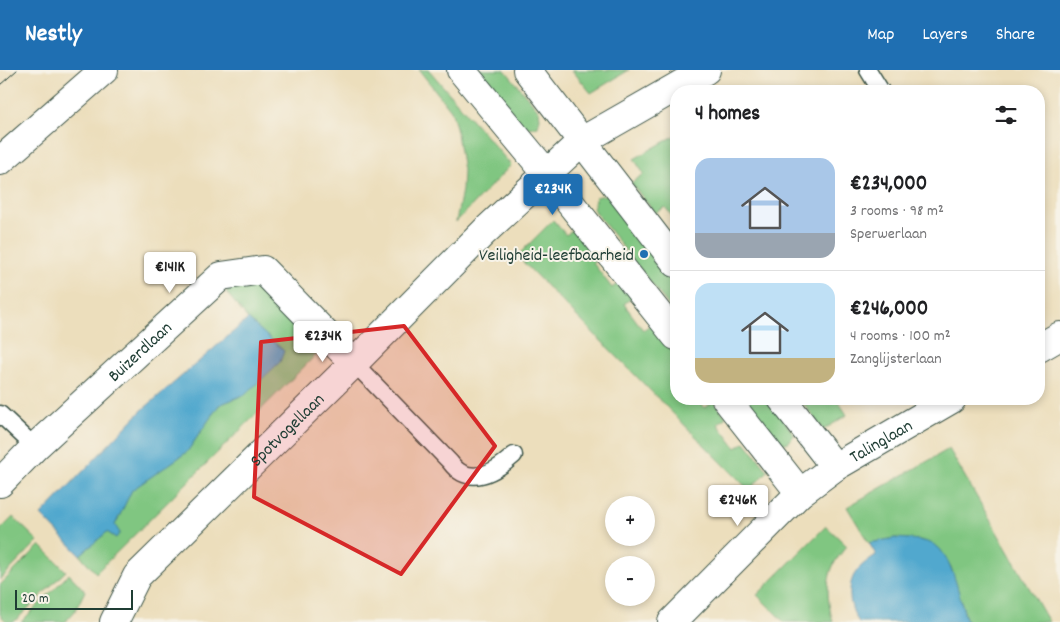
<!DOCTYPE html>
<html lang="en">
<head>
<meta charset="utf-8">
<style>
  :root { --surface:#fff; --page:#f6f6f6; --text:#202124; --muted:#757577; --line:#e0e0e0; --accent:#1f6fb2 }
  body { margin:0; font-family:Dekko,sans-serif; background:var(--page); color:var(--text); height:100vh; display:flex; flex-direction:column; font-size:19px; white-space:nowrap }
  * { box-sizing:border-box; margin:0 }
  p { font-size:16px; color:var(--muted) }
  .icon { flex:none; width:28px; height:28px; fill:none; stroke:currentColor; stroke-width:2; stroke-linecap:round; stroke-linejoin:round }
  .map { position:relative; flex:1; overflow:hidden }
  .panel { position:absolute; left:670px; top:15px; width:375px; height:320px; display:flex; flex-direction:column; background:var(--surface); border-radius:20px; box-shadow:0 2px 8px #0003 }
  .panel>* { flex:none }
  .controls { position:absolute; left:605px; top:426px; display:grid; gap:10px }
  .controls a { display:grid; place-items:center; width:50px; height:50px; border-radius:50%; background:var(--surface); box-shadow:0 2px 8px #0003; font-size:25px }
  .scale { position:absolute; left:15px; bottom:12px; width:118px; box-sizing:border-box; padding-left:5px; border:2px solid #1f3d34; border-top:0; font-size:14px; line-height:18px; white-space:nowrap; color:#1f3d34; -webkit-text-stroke:4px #f7f3e8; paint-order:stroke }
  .price { position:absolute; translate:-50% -42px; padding:0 11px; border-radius:5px; background:#fff; color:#222; font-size:16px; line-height:32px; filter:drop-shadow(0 1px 2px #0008) }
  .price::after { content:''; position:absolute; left:50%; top:30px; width:15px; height:11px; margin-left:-8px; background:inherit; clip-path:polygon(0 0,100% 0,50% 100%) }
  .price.selected { background:var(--accent); color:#fff }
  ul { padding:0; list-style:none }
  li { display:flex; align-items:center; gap:15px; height:125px; padding:0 25px }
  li+li { border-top:1px solid var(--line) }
  li span { display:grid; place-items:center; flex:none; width:140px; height:100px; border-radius:15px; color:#555 }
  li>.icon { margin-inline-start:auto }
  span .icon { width:60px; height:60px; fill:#fffc; stroke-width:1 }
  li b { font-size:21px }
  h2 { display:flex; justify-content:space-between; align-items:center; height:60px; padding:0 25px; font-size:21px }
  header { display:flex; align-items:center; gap:30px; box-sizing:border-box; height:70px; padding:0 25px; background:var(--accent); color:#fff }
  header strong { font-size:24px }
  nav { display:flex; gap:28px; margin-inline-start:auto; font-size:18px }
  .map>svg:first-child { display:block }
  .green { fill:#80c681; stroke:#50825a }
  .water { fill:#51a8ce; stroke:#387281 }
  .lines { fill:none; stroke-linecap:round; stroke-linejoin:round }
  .lane-casing { stroke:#3e5548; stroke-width:19 }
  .street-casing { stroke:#3e5548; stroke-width:30 }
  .secondary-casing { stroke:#3e5548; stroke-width:30 }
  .lane { stroke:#fff; stroke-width:16 }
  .street { stroke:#fff; stroke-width:28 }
  .secondary { stroke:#fff; stroke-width:28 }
  .tram { stroke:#1f3d34; stroke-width:1 }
  .marked { fill:#d62828; fill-opacity:0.2; stroke:#d62828; stroke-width:4; stroke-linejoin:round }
  .poi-dot { fill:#1f6fb2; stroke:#f7f3e8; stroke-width:2 }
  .labels { text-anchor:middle; stroke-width:4; stroke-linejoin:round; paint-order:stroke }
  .poi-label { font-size:18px; fill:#1f3d34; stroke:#f7f3e8; text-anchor:end }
  .street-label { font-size:18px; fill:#1f3d34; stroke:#f7f3e8 }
</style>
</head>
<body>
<header>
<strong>Nestly</strong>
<nav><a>Map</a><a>Layers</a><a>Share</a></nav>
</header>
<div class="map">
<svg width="1060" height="552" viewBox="0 0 1060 552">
  <rect width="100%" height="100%" fill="#f7f3e8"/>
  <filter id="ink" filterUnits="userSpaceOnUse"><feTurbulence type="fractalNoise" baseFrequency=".02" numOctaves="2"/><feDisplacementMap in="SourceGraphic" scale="10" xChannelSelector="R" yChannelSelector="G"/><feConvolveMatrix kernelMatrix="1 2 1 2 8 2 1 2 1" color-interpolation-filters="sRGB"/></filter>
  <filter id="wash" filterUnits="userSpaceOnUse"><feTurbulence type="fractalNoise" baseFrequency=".0096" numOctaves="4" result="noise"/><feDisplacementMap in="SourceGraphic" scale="20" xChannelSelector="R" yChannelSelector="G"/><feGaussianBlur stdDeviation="1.12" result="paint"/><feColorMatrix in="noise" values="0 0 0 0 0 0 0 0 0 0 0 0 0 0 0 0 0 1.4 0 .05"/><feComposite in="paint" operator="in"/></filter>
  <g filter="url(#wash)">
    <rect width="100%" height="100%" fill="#ecdebc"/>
    <g class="green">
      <path d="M419,0H429L511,95L456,152L462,120L463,100L456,57L451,40Z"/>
      <path d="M476,0H505L539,41L540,48L538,56L529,58L522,55Z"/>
      <path d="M572,0H629L591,23Z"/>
      <path d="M676,65V151L665,137L655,143L631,113L644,104L634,89Z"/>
      <path d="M609,124L676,209V245L593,139L596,127Z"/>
      <path d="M553,150L566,165L577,156L601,186L593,193L612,218L621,211L633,227L624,234L643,260L652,254L676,284V329H698L705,338L714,331L726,347L718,354L736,378L745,372L768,401L749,420L517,186Z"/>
      <path d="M249,215L258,219L314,273L319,282L96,503L80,485L107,462L116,468L115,455L132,420L187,382L219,335L246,324L284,281L248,249L226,222L234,217Z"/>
      <path d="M741,329H770L794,365L789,372L781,374L774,371Z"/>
      <path d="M800,329H837L847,345L823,360Z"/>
      <path d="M949,379L1049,552H967L951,497L939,478L920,470L895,468L869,473L847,437Z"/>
      <path d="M13,447L38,471L0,510V460Z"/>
      <path d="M826,456L847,476C842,482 836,489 833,496C825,514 828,534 833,552H784L757,525Z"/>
      <path d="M40,475L66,501L14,552H7L0,545V515Z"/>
      <path d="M69,504L85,521L75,541L65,552H21Z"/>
    </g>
    <g class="water">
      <path d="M248,249L284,281L280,292L246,324L219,335L187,382L132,420L115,455L120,463L116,468L107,462L80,485L41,445L141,341Z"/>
      <path d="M895,468C908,469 931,469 940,479C955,496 960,531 967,552H859C850,540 847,521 853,507C857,498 868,490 876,485L869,473Z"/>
    </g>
  </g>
  <g filter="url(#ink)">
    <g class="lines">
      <defs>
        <g id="lane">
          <path d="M868,0L881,21"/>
          <path d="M354,293L450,392C453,396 458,401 462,403C481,412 501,397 514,385"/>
          <path d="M0,344L35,377"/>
        </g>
        <g id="street">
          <path d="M461,0L547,104L676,266"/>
          <path d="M527,0L676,193"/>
          <path d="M1039,278L1060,266"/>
          <path d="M726,329L800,423"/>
          <path d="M782,329L835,397"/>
          <path id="s1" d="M0,413L35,377L221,206L263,200L354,293"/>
          <path id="s2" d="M114,552L137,506L354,293L484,162L582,71L706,0"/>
          <path id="s3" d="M672,552L800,423L835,397L952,329"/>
        </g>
        <path id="secondary" d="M0,91L104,0"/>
      </defs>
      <use href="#lane" class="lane-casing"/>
      <use href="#street" class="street-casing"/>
      <use href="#secondary" class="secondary-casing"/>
      <use href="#lane" class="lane"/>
      <use href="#street" class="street"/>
      <use href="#secondary" class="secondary"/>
      <path class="tram" d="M0,15L17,0"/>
    </g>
  </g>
  <path class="marked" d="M404,256L495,376L401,504L254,427L261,272Z"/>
  <circle class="poi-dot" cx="644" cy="184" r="5"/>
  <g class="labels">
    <g class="poi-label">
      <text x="634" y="190">Veiligheid-leefbaarheid</text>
    </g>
    <g class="street-label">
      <text dy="6" stroke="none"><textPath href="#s1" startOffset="192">Buizerdlaan</textPath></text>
      <text dy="6" stroke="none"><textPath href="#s2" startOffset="261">Spotvogellaan</textPath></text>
      <text dy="6" stroke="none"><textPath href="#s3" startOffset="278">Talinglaan</textPath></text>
    </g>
  </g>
</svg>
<div class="controls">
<a>+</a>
<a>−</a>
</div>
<div class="scale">20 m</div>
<b class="price selected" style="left:553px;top:146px">€234K</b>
<b class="price" style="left:170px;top:224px">€141K</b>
<b class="price" style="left:323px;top:293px">€234K</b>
<b class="price" style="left:738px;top:457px">€246K</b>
<section class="panel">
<h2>4 homes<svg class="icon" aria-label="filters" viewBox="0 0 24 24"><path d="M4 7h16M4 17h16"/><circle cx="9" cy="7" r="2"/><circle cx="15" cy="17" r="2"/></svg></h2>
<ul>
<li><span style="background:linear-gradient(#a9c7e8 75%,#9aa5b1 0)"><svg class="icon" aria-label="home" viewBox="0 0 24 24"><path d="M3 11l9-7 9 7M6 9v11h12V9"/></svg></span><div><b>€234,000</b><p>3 rooms · 98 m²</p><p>Sperwerlaan</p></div></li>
<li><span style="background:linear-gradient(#bfe0f5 75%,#c2b280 0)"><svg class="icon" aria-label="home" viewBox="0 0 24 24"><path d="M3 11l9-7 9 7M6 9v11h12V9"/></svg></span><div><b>€246,000</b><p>4 rooms · 100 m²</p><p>Zanglijsterlaan</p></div></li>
</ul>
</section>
</div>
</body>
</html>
